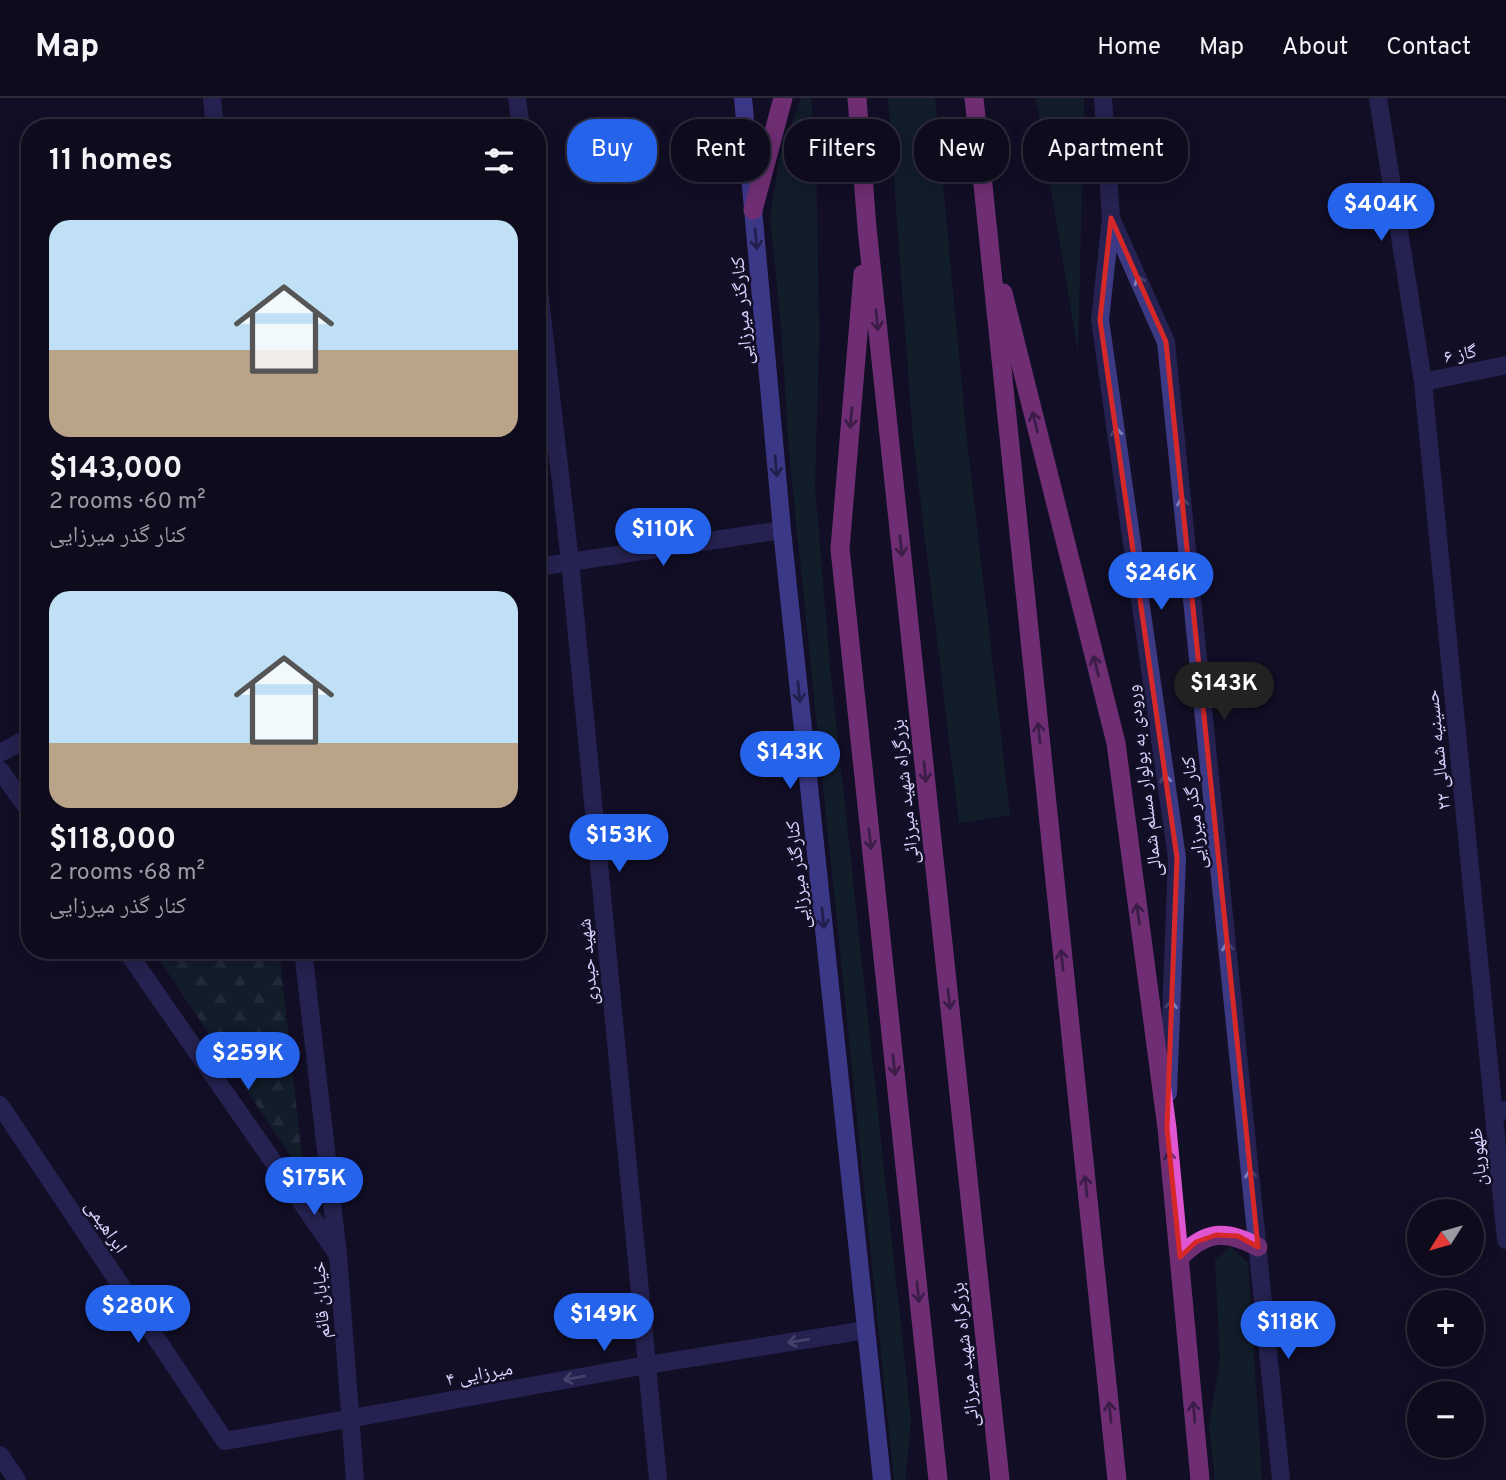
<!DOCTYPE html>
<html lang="en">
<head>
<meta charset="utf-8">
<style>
  :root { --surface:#0e0b1c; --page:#1c1929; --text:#f1f3f6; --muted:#9b9ba3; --line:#2e2b3b; --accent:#2563eb }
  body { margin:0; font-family:Overpass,"Noto Naskh Arabic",sans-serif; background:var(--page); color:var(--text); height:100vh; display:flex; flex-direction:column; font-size:26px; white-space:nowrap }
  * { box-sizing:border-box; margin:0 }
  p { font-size:23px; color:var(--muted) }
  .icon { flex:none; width:38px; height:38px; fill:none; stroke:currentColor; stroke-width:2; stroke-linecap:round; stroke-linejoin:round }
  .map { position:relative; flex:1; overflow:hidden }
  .panel { position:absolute; left:21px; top:21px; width:525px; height:840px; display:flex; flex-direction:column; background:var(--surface); border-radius:28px; box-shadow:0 4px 18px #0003,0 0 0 2px var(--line) }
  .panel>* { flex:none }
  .hud { position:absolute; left:567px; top:21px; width:665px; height:63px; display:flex; gap:14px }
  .needle { width:46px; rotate:233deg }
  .buttons { position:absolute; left:1407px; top:1101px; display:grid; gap:14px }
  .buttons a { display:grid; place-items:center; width:77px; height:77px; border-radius:50%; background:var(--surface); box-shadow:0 4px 18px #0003,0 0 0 2px var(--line); font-size:35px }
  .price { position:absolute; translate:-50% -60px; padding:0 16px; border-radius:24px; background:var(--accent); color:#fff; font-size:23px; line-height:46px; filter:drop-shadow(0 2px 4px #0008) }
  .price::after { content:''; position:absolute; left:50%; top:42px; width:21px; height:16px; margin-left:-10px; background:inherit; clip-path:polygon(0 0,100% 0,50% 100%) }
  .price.selected { background:#222; color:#fff }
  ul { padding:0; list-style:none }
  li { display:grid; align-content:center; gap:14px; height:371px; padding:0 28px }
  li span { display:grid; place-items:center; height:217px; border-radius:21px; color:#555 }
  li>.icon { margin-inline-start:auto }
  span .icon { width:126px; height:126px; fill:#fffc; stroke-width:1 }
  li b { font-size:30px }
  h2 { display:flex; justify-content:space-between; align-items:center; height:84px; padding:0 28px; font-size:30px }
  .chip { padding:0 24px; border-radius:28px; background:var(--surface); box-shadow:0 4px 18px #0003,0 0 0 2px var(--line); font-size:24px; line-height:63px }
  .chip.selected { background:var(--accent); color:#fff }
  header { display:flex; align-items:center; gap:42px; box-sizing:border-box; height:98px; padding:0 35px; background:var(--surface); border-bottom:2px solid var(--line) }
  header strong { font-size:33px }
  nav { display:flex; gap:38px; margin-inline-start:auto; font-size:24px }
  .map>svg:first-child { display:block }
  .grass { fill:#12302f }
  .forest { fill:url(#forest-firs) }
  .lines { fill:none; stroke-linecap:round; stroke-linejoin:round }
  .minor { stroke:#3d3a85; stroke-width:18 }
  .tertiary { stroke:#3d3a85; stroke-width:18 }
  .secondary { stroke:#6f6bff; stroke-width:18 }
  .trunk { stroke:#e055d1; stroke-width:19 }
  .oneway { stroke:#38347d }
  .oneway2 { stroke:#837fbc }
  .oneway3 { stroke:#6f2e73 }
  .marked { fill:none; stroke:#d62828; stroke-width:5; stroke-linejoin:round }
  .labels { text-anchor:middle; stroke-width:5; stroke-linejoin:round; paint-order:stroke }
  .street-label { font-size:19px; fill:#d9d4ff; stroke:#130f26 }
</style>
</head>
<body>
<header>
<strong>Map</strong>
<nav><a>Home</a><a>Map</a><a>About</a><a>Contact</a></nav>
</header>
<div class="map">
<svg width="1506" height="1382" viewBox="0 0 1506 1382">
  <defs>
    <pattern id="forest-firs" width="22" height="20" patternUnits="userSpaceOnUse" patternTransform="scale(1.75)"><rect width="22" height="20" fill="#12302f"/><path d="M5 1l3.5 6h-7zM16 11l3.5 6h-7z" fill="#344d4e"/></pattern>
  </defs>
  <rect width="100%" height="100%" fill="#130f26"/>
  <g class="grass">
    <path d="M801,0H811L816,54L819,237L815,389L830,569L911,1322L905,1382H894L789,354L781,226L770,119L779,63Z"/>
    <path d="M888,0H935L966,333L1010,717L959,725L913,339Z"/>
    <path d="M1036,0H1084L1078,254Z"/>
    <path d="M1231,1149L1248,1165L1262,1382H1215L1209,1327L1220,1263L1215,1162Z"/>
  </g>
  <path class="forest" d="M153,852H279L304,1078Z"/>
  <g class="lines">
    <g class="minor">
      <path d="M212,0L215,30"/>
      <path d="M517,0L521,30"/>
      <path d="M1378,0L1423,284L1506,1142"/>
      <path d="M1111,120L1166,244L1281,1382"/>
      <path d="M537,175L570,464L658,1382"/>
      <path d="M1423,284L1506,267"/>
      <path d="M537,469L782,432"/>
      <path d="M0,655L30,639"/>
      <path d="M0,672L30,714"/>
      <path d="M126,852L336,1154"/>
      <path d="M303,852L338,1157L355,1382"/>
      <path d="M0,1007L225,1343L647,1267L866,1232"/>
      <path d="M0,1357L17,1382"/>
    </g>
    <g class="tertiary">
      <path d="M1103,0L1111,120L1100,222L1177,760L1168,995"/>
      <path d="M1495,1014L1506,1012"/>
      <path d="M1498,1060L1506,1059"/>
    </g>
    <path class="secondary" d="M743,0L782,432L882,1382"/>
    <g class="trunk">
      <path d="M857,0L867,130L1000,1382"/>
      <path d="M974,0L1117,1382"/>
      <path d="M753,112L783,0"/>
      <path d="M863,176L840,451L938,1382"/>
      <path d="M1003,195L1116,645L1167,1030L1200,1382"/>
      <path d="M1180,1159C1206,1133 1225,1131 1258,1149"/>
    </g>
  </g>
  <defs><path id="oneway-shaft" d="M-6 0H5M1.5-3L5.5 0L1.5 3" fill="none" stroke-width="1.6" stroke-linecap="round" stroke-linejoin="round" transform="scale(1.75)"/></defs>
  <g class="oneway">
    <use href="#oneway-shaft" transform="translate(756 141) rotate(85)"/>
    <use href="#oneway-shaft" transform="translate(776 368) rotate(85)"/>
    <use href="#oneway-shaft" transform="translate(799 594) rotate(84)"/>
    <use href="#oneway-shaft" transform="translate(823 820) rotate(84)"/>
  </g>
  <g class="oneway2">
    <use href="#oneway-shaft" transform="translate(1141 187) rotate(-114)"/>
    <use href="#oneway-shaft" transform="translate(1117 339) rotate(-98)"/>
    <use href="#oneway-shaft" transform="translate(1183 409) rotate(-96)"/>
    <use href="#oneway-shaft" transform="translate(1166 686) rotate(-98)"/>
    <use href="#oneway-shaft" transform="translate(1228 854) rotate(-96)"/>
    <use href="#oneway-shaft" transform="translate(1171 912) rotate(-88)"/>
    <use href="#oneway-shaft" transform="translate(1251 1081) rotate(-96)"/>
    <use href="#oneway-shaft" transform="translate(798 1243) rotate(171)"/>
    <use href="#oneway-shaft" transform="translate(574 1280) rotate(170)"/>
  </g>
  <g class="oneway3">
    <use href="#oneway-shaft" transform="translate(877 222) rotate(84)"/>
    <use href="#oneway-shaft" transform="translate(851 320) rotate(95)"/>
    <use href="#oneway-shaft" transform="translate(1035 324) rotate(-104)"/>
    <use href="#oneway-shaft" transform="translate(901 448) rotate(84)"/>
    <use href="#oneway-shaft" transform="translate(1096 568) rotate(-104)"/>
    <use href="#oneway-shaft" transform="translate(1039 635) rotate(-96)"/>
    <use href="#oneway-shaft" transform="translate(925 674) rotate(84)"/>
    <use href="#oneway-shaft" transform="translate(870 741) rotate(84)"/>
    <use href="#oneway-shaft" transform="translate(1138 816) rotate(-98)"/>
    <use href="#oneway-shaft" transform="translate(1062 862) rotate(-96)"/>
    <use href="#oneway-shaft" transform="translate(949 901) rotate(84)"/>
    <use href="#oneway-shaft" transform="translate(894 967) rotate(84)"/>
    <use href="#oneway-shaft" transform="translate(1170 1063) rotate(-96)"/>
    <use href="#oneway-shaft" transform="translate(1086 1088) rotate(-96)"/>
    <use href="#oneway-shaft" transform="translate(918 1194) rotate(84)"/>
    <use href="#oneway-shaft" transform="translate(1110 1314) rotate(-96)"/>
    <use href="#oneway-shaft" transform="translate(1194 1314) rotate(-95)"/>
  </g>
  <path d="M0 0H1506V1382H0ZM1111,120L1166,244L1258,1149L1238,1138L1216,1137L1196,1144L1180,1159L1167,1030L1177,760L1100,222Z" fill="#130f26" fill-opacity=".55" fill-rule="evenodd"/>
  <path class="marked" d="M1111,120L1166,244L1258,1149L1238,1138L1216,1137L1196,1144L1180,1159L1167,1030L1177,760L1100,222Z"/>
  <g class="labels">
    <g class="street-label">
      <text transform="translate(741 213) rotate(-95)" y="7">کنارگذر میرزایی</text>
      <text transform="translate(1460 255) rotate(-11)" y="7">گاز ۶</text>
      <text transform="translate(1437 652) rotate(-96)" y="7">حسینیه شمالی ۲۲</text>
      <text transform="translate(1143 683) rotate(-97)" y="7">ورودی به بولوار مسلم شمالی</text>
      <text transform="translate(904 694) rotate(-96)" y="7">بزرگراه شهید میرزائی</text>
      <text transform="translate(1193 715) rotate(-96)" y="7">کنار گذر میرزایی</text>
      <text transform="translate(797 777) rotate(-96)" y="7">کنارگذر میرزایی</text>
      <text transform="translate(587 864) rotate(-95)" y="7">شهید حیدری</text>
      <text transform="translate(1477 1059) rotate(-95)" y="7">ظهوریان</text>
      <text transform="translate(107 1128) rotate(56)" y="7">ابراهیمی</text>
      <text transform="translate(320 1202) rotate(-94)" y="7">خیابان قائم</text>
      <text transform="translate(964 1257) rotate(-96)" y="7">بزرگراه شهید میرزائی</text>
      <text transform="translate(479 1275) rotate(-10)" y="7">میرزایی ۴</text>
    </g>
  </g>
</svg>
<div class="buttons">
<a><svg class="needle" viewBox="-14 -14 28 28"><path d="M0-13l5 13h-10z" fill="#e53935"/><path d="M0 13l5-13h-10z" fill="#9b9ba3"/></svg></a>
<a>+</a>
<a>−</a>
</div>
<b class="price" style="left:1381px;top:145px">$404K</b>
<b class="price" style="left:663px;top:470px">$110K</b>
<b class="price" style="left:1161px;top:514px">$246K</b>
<b class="price selected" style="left:1224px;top:624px">$143K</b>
<b class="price" style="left:790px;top:693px">$143K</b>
<b class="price" style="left:619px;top:776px">$153K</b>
<b class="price" style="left:248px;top:994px">$259K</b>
<b class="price" style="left:314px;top:1119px">$175K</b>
<b class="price" style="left:138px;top:1247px">$280K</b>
<b class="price" style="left:604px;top:1255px">$149K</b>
<b class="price" style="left:1288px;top:1263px">$118K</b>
<div class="hud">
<a class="chip selected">Buy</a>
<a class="chip">Rent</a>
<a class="chip">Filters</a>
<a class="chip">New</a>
<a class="chip">Apartment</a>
</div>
<section class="panel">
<h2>11 homes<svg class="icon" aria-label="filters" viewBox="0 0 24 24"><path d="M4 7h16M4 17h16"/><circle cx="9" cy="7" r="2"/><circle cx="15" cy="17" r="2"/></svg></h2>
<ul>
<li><span style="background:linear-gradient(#bfe0f5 60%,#b9a48a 0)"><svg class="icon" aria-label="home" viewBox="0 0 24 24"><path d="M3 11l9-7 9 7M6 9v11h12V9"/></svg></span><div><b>$143,000</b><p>2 rooms · 60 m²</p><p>کنار گذر میرزایی</p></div></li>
<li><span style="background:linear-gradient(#bfe0f5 70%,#b9a48a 0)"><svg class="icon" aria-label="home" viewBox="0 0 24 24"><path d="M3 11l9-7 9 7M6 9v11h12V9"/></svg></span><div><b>$118,000</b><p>2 rooms · 68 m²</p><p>کنار گذر میرزایی</p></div></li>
</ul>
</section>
</div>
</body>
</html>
